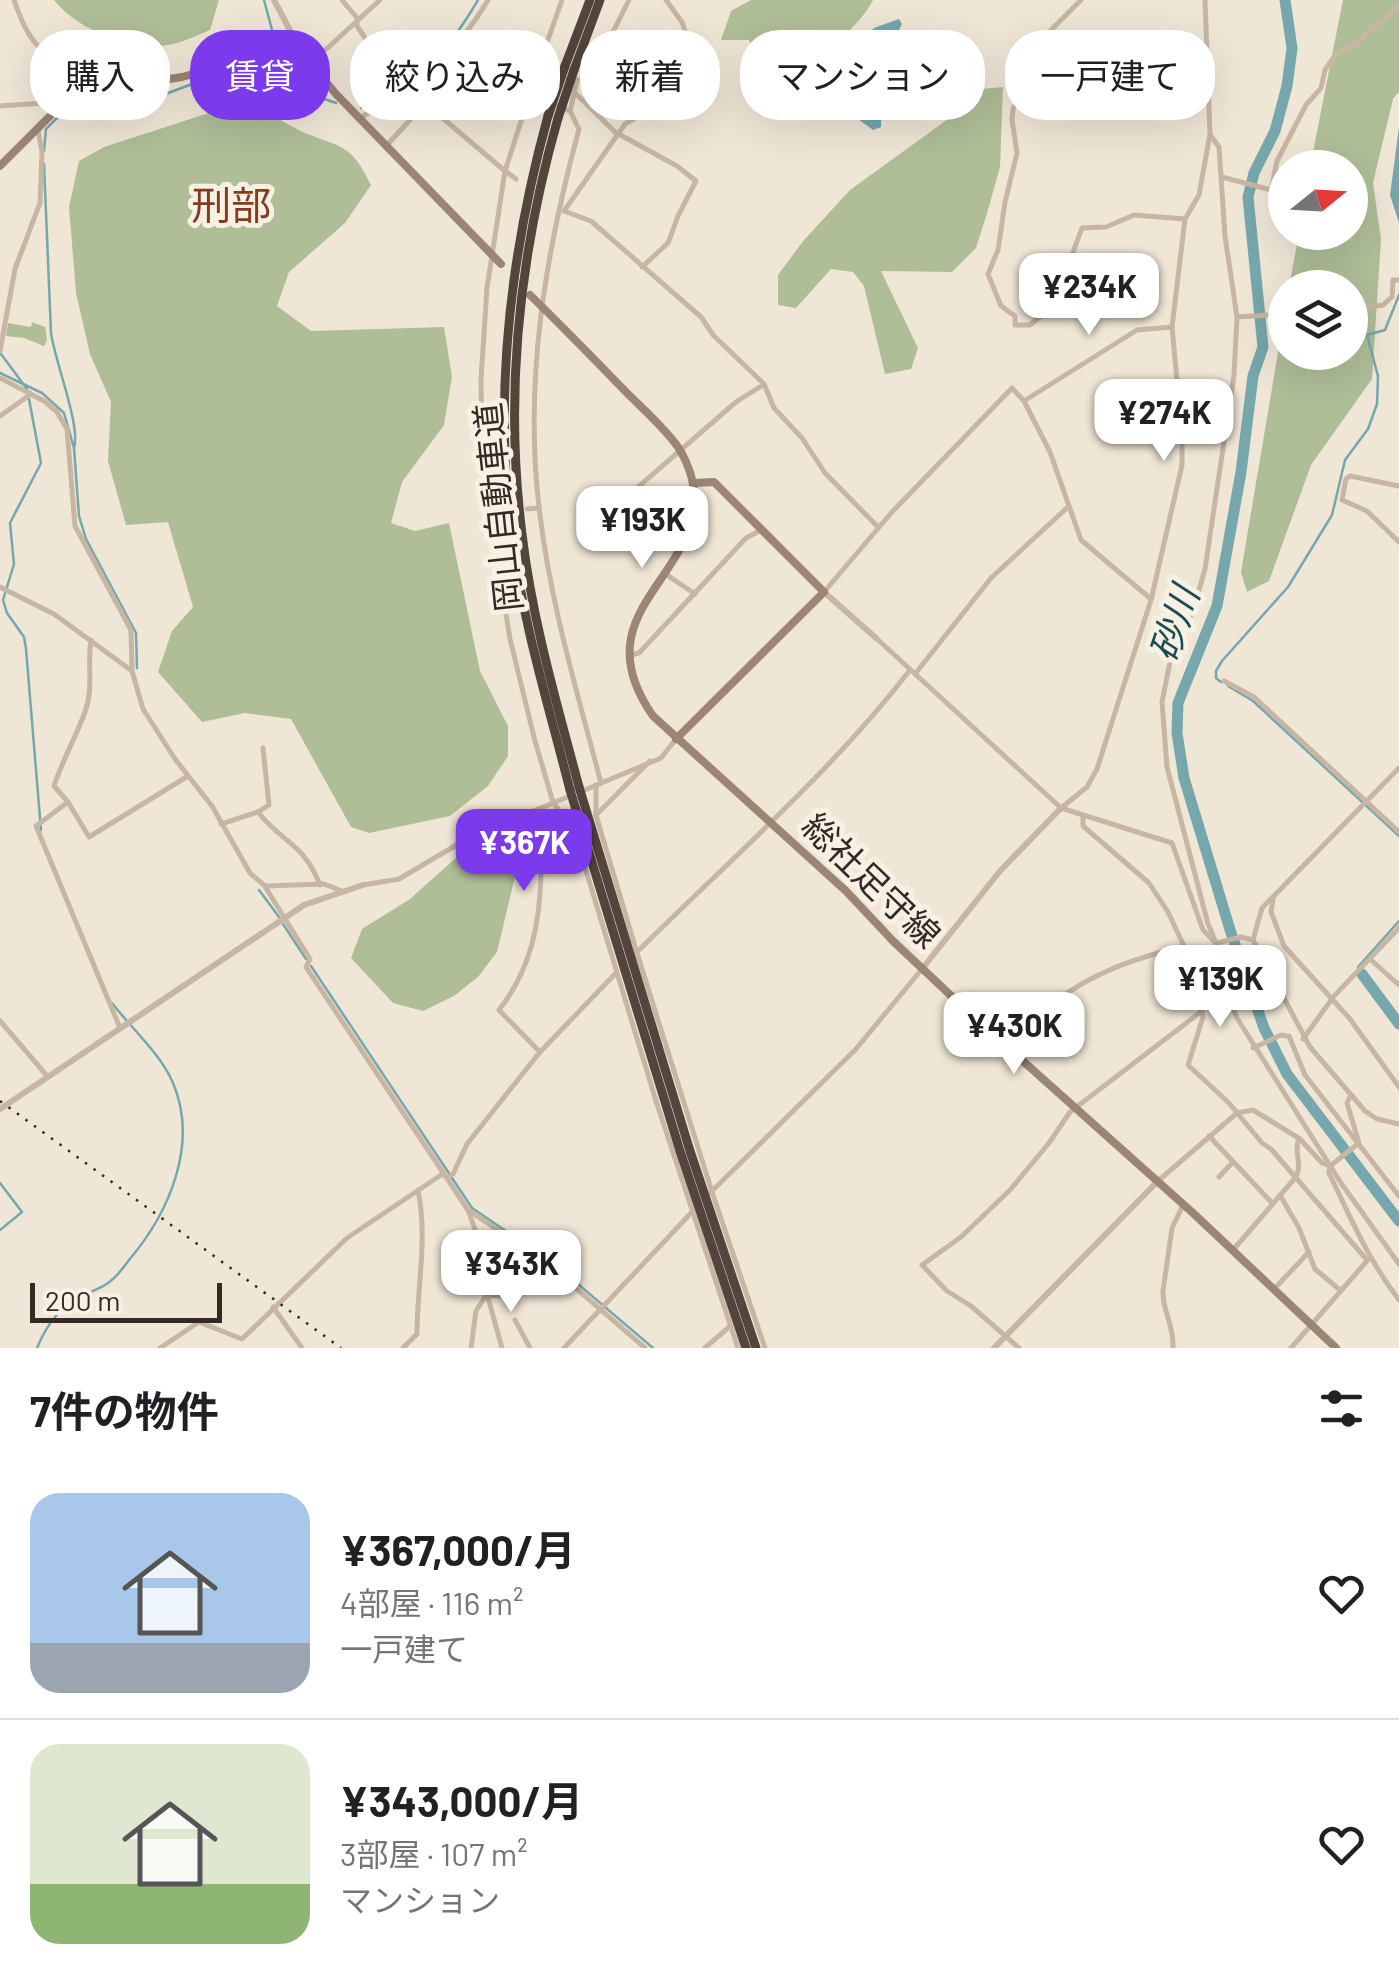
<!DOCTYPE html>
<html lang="ja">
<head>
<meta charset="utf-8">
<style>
  :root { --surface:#fff; --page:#f2f2f2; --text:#202124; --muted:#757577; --line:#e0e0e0; --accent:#7c3aed }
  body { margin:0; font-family:Barlow,"Noto Sans JP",sans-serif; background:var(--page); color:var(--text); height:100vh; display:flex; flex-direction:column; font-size:38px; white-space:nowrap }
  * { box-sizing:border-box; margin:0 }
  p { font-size:32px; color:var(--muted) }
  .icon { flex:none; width:55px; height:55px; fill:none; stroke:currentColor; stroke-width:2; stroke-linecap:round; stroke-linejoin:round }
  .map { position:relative; height:1348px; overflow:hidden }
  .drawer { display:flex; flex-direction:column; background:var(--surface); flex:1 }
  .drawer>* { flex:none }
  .top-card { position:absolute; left:30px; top:30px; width:1340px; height:90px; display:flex; gap:20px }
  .needle { width:65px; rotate:72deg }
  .buttons { position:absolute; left:1268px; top:150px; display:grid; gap:20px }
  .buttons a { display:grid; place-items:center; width:100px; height:100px; border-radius:50%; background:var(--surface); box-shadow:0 10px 40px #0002; font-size:50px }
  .scale { position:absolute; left:30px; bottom:25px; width:192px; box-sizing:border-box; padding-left:10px; border:5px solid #332a25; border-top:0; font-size:28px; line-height:35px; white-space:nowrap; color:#332a25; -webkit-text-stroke:8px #f8f0e2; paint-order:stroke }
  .price { position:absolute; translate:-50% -85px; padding:0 22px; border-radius:20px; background:#fff; color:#222; font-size:32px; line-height:65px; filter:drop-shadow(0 2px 5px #0008) }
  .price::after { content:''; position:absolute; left:50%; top:60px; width:30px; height:22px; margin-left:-15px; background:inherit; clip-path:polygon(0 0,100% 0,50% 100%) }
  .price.current { background:var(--accent); color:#fff }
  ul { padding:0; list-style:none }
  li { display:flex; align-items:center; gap:30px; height:250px; padding:0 30px }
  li+li { border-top:2px solid var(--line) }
  li span { display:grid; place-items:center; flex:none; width:280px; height:200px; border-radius:30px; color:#555 }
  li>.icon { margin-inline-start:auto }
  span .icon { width:120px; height:120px; fill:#fffc; stroke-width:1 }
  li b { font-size:42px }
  h2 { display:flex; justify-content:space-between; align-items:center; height:120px; padding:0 30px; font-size:42px }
  .tag { padding:0 35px; border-radius:40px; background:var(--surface); box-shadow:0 10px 40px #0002; font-size:35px; line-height:90px }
  .tag.current { background:var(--accent); color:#fff }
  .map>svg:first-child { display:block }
  .green { fill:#afbe97 }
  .water { fill:#76a7ac }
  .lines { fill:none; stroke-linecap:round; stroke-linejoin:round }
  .stream { stroke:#76a7ac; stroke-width:2.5 }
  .river { stroke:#76a7ac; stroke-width:11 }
  .minor { stroke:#c7b6a3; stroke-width:5 }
  .tertiary { stroke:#c7b6a3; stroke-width:6 }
  .secondary { stroke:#9b8575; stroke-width:8 }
  .motorway { stroke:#53453c; stroke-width:9 }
  .rail { stroke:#332a25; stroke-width:2.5; stroke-dasharray:2.5 8; stroke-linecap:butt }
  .motorway-bridge { stroke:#53453c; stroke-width:9 }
  .labels { text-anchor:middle; stroke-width:10; stroke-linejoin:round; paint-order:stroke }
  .street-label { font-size:35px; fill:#332a25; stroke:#f8f0e2 }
  .water-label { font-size:38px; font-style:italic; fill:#1b4c53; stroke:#f8f0e2 }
  .quarter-label { font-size:40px; fill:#803d1f; stroke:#f8f0e2 }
</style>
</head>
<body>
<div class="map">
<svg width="1399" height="1348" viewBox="0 0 1399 1348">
  <rect width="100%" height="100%" fill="#f0e6d6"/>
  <g class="green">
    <path d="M54,0H219L210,30C198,35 186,41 173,44C133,53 79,31 54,0Z"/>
    <path d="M751,0H873C858,31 802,72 772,90L749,40H721L731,11Z"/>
    <path d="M1343,0H1399V92L1393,99L1373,183L1381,239L1372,379L1311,465L1269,581L1247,592L1241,572L1285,311V352H1350V288L1289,287L1299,233L1350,232V168L1310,167Z"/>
    <path d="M1003,87L1000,167L988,210L976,248L952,272L881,271L918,348L911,369L885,374L864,286L853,272L831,269L796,308L778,305V275L804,240L850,190L944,122L982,89Z"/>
    <path d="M249,100C267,111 286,125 305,133C343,148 352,145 371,185L345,223L289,272L277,306L311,331L444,327L452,377L444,425L402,482L391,523L415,531L449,523L480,671L508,726V756L488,786L450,816L369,833L351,827L291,719L245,713L202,722L158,672L172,631L193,607L168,522L126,525L108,461L111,402L90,354L76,293L69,207L79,161L104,147Z"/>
    <path d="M32,322L45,327L47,340L44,346L24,338L6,336L8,323L31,327Z"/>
    <path d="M479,845L522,847L497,952L478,977L454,996L423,1011L393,1003L351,958L362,929L410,899L458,856Z"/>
    <path d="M508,1259L519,1275L505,1298H491V1260Z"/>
  </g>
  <g class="water">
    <path d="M899,19L902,24L887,55L867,35L874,28Z"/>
    <path d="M863,39L883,60L881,127L873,130L815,88L834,55Z"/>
    <path d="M1399,127V223L1390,195Z"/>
  </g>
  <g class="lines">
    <g class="stream">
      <path d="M264,0L278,52"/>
      <path d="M361,108C415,87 450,49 478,0"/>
      <path d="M44,151L46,129L58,117L98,99L126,93L163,95L208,78L242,70H294L319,97L336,103"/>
      <path d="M44,164L51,333C55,362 81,426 74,448"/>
      <path d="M1,354L27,389"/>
      <path d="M0,373L42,393L64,413L74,448L79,516L86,539L136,633L137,668"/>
      <path d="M29,399L41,463L10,523L14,564L3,600L7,613L24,637L26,649L41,830"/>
      <path d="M1221,682L1216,678V671L1222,661L1288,587L1332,515L1345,460L1368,429L1377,404L1378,376L1367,335L1385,330L1399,295"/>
      <path d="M1228,686L1253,701L1399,836"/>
      <path d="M259,890L279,917"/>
      <path d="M283,924L306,959"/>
      <path d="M311,966L472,1208L552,1262L653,1348"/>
      <path d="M1362,974L1358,967L1399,921"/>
      <path d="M0,1183L22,1212L0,1230"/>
      <path d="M37,1348C46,1326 59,1307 81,1296C89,1292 100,1289 108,1283C117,1277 123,1268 129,1260C169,1213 199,1144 173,1083C160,1053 132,1029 112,1003"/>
    </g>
    <g class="river">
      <path d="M1285,0L1292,48L1287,86L1275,131L1254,173L1248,197L1263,347L1253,376L1241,472L1217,606L1178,703L1177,733L1184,778L1231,933L1264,1028L1287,1074L1399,1221"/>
      <path d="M1362,974L1399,1024"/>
    </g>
    <g class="minor">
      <path d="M14,0C32,52 45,58 97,75L103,87"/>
      <path d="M342,0L357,18V26C380,58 394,99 433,110L505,171L524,112L544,101L555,75"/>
      <path d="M666,0L682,22L688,40L660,86L659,104L625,124L564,211L591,221L701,317L713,335L764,384L774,408L802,438L825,473L878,527"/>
      <path d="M1081,0L1042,39L1038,66L1013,109L1012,120L1017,153L1005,202L998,250L988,274L1001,306L1015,316V325H1030L1059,300L1046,276L1072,255L1082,228L1106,227L1134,215L1185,219"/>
      <path d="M310,64L380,0"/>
      <path d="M558,75L544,67V51L562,0"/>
      <path d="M568,79L585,80L592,74L629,0"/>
      <path d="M574,92L615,132L677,166L696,181L678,216L668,243L642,267"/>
      <path d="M544,101L570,111L579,129C545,255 523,384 540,515C551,606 578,695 601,783"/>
      <path d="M0,106L44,103L55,109"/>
      <path d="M570,111L577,81"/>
      <path d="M360,118C414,85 455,57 488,0"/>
      <path d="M1211,136L1219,147L1225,236L1237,317L1285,314"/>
      <path d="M386,146L421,108"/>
      <path d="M1222,177L1271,190L1277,161L1306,105L1321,88L1325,70L1336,54L1358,42L1399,6"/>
      <path d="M516,179L505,171L487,288L481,379L482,463L510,639L535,741L553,802L574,831L656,1101L738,1348"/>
      <path d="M1350,310L1383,305L1392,297L1393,280H1399"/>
      <path d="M1237,317L1234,375L1205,569L1193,611L1170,662L1162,702L1167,767L1208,924C1223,954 1223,987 1237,1018L1341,1183L1399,1264"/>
      <path d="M0,351L15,269L40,203L42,152L38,130"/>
      <path d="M0,378L44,401L57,412L67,429L75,526L131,630L132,671L143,709L175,759L212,806L250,873L264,885L310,959L306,967L468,1210L489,1268L487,1294L476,1311L471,1348"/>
      <path d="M1024,401L1137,330L1172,327"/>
      <path d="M0,416L31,394"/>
      <path d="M1399,486L1350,476L1346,479L1342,500L1367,511L1399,542"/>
      <path d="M527,509L539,508"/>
      <path d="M600,520L736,402L763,385"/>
      <path d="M664,573L695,594"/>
      <path d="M0,587L54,614L132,671"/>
      <path d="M824,592L892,512L1012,388L1024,401L1050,452L1081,540L1151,599"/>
      <path d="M876,638L1061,808L1172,843L1203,930L1215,942"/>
      <path d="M91,640C87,664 94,688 85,712C76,737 62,761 54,786L68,802L89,837L188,776"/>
      <path d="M631,655L639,653L746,538L761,530"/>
      <path d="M915,674L991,578L1068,507"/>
      <path d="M1224,681L1254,697L1399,832"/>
      <path d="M263,748L269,805L258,812C282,843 304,843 320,885"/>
      <path d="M596,785V815L637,953L712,1192L765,1348"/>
      <path d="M580,792L661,758L676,739"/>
      <path d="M68,802L36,826L120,1028"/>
      <path d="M1061,808L1087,787L1097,769L1151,600L1182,465V433L1172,327L1185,219L1199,195L1210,134L1205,0"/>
      <path d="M596,815L650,761"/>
      <path d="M1083,817V826L1149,883L1168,912L1184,946L1203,1017L1188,1065L1229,1103L1262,1143L1271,1149L1367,1260"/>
      <path d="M221,824L258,812"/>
      <path d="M363,885L399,879L470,837L570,796"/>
      <path d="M266,886L324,884L342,891"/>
      <path d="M1273,899L1271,912L1284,946L1350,1019L1399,1087"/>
      <path d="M1253,940L1262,908L1399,768"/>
      <path d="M1217,943L1241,937L1253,940L1310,1047L1365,1111L1377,1119L1399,1124"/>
      <path d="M631,958C726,863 828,776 910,670"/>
      <path d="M1370,959L1399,985"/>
      <path d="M0,1021L48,1077"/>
      <path d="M1289,1036L1305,1075L1399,1196"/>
      <path d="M1303,1039L1334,996L1399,928"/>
      <path d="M1253,1048L1281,1035L1287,1036"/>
      <path d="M1011,1050C1028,1036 1038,1017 1054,1003C1092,972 1137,958 1184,946"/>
      <path d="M540,1052L499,1010C531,969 540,924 541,873L575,837"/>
      <path d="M1351,1095L1347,1103L1358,1140"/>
      <path d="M1209,1136L1272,1203"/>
      <path d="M1330,1166L1359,1143"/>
      <path d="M1219,1177L1232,1163"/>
      <path d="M447,1178L453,1174L467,1144L540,1052L616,973"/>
      <path d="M1158,1181L1237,1113L1253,1110L1300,1139L1322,1163L1330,1166L1329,1173C1350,1217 1369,1261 1399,1300"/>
      <path d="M710,1193L856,1049L922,969"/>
      <path d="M1280,1195L1299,1228L1315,1269L1340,1290"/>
      <path d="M468,1210L548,1264L645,1348"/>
      <path d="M1233,1250L1296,1177C1303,1164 1293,1150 1299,1139"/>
      <path d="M1274,1289L1309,1252"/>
      <path d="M487,1294L502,1348"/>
      <path d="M273,1307L302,1348"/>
      <path d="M515,1320L530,1348"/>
      <path d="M160,1348L199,1322L242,1339L347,1238L444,1173"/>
      <path d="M403,1348L417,1334C417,1286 428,1239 418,1190"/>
      <path d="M564,1348L692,1212"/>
      <path d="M705,1348L729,1327"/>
      <path d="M1019,1348L971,1306L947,1291L922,1265L961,1237L1010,1190L1049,1143L1070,1112L1202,1011"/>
      <path d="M1173,1348C1174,1323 1162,1311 1163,1291L1172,1228L1183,1205"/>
      <path d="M1291,1348L1367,1261"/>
    </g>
    <g class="tertiary">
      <path d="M274,0L303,55"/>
      <path d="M824,592L876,638"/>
      <path d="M922,969L1000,871L1061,808"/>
      <path d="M0,1109L304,905L363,885"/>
      <path d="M994,1348L1156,1183"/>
    </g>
    <g class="secondary">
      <path d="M0,166L56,110L93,91L182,77L245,60L293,58L303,55L336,94L501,264"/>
      <path d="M530,295C563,327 595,360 627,393C643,409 661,425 675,443C683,453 691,471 693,485C708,576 578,609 653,716L846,891L893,941L978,1021L1193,1213L1336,1348"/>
      <path d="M676,739L824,592L714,482L693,483"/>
    </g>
    <g class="motorway">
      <path d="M565,66L590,0"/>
      <path d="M574,70L600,0"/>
      <path d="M548,116C510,254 493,394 512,538C523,623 549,707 570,790"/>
      <path d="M558,118C519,255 504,392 522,534C532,620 557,704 579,787"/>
    </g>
    <path class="rail" d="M0,1101L341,1348"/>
    <g class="motorway-bridge">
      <path d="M548,116L565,66"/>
      <path d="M558,118L574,70"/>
      <path d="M579,787L690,1151L756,1348"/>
      <path d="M570,790L680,1151L746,1348"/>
    </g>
  </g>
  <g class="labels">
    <g class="street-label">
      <text transform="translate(499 507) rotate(-96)" y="12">岡山自動車道</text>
      <text transform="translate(871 881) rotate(44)" y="12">総社足守線</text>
    </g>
    <g class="water-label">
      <text transform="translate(1175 624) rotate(-71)" y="13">砂川</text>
    </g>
    <g class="quarter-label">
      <text x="231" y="220">刑部</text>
    </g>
  </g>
</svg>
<div class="buttons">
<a><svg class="needle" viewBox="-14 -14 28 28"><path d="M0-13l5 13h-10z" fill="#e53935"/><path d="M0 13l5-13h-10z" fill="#757577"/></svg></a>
<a><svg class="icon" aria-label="layers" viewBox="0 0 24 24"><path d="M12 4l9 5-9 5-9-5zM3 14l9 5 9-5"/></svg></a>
</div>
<div class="scale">200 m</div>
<b class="price" style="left:1089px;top:338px">¥234K</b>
<b class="price" style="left:1164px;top:464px">¥274K</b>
<b class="price" style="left:642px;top:571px">¥193K</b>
<b class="price current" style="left:524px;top:894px">¥367K</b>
<b class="price" style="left:1220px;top:1030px">¥139K</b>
<b class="price" style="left:1014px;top:1077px">¥430K</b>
<b class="price" style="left:511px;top:1315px">¥343K</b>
<div class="top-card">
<a class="tag">購入</a>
<a class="tag current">賃貸</a>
<a class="tag">絞り込み</a>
<a class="tag">新着</a>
<a class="tag">マンション</a>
<a class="tag">一戸建て</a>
</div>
</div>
<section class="drawer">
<h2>7件の物件<svg class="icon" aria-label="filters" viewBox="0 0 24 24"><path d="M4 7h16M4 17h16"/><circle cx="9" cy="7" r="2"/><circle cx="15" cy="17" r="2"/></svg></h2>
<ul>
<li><span style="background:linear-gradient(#a9c7e8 75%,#9aa5b1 0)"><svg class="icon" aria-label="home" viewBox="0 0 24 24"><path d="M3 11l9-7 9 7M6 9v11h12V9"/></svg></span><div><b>¥367,000/月</b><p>4部屋 · 116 m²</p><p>一戸建て</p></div><svg class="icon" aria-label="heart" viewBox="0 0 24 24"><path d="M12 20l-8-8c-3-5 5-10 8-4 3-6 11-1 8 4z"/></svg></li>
<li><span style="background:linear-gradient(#dfe7d0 70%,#8fb573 0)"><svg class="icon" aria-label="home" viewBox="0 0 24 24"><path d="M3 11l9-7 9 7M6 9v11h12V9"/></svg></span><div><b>¥343,000/月</b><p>3部屋 · 107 m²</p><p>マンション</p></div><svg class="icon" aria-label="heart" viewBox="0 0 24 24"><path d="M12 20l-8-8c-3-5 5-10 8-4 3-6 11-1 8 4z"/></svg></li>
</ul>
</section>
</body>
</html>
